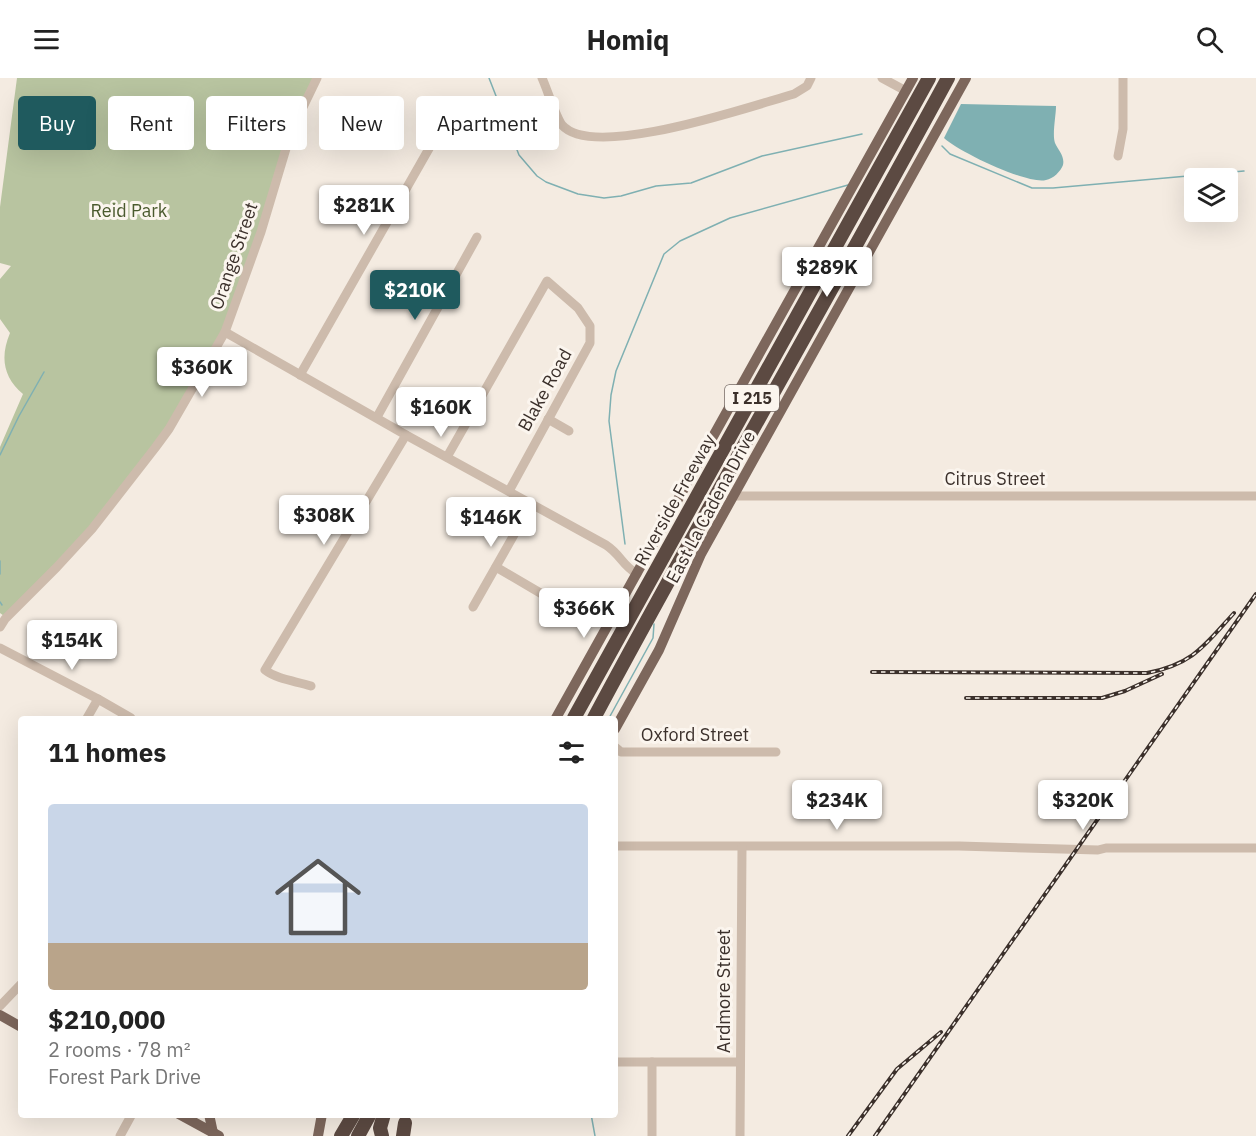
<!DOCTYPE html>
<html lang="en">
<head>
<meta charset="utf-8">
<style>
  :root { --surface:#fff; --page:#f6f6f6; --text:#222; --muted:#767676; --line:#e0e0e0; --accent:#1f5a5e }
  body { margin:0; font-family:"IBM Plex Sans",sans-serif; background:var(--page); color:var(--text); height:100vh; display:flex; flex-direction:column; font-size:22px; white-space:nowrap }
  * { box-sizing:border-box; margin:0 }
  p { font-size:20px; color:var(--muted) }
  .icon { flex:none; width:33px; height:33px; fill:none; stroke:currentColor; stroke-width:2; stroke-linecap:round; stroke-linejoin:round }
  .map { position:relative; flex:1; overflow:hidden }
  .details { position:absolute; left:18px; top:638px; width:600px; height:402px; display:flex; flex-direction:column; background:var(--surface); border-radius:6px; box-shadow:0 6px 24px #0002 }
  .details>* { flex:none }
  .top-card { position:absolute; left:18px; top:18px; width:600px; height:54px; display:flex; gap:12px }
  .fabs { position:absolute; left:1184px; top:90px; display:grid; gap:12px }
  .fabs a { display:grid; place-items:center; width:54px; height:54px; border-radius:6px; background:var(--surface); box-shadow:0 6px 24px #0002; font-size:30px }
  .price { position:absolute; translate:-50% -51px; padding:0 14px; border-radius:6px; background:#fff; color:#222; font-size:20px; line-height:39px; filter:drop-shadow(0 2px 3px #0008) }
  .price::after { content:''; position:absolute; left:50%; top:36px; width:18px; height:14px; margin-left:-9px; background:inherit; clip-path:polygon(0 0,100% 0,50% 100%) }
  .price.selected { background:var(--accent); color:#fff }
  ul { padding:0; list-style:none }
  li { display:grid; align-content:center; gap:12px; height:318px; padding:0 30px }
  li+li { border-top:2px solid var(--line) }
  li span { display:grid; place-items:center; height:186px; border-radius:6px; color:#555 }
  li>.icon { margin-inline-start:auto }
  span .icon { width:108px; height:108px; fill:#fffc; stroke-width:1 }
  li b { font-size:26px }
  h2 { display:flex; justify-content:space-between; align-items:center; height:72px; padding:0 30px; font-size:26px }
  .chip { padding:0 21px; border-radius:6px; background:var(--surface); box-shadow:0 6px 24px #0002; font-size:21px; line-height:54px }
  .chip.selected { background:var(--accent); color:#fff }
  header { display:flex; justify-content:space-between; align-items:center; height:78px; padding:0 30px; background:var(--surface); font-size:27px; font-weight:700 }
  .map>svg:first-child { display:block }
  .green { fill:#b8c4a0 }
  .water { fill:#7fb0b2 }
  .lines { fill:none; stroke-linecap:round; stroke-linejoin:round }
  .stream { stroke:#7fb0b2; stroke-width:1.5 }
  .minor { stroke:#cdbbac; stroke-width:9 }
  .major { stroke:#7d675c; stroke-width:10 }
  .highway { stroke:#5c4a42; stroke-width:14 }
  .rail-casing { stroke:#3b302b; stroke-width:4 }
  .rail { stroke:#fbf5ee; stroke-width:1.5; stroke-dasharray:4.5; stroke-linecap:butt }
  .labels { text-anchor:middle; stroke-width:6; stroke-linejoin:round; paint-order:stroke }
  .shield { fill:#fbf5ee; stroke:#756b66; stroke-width:1.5 }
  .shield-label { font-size:16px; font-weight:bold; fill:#3b302b }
  .park-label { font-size:18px; fill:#4a5a2e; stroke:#fbf5ee }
  .street-label { font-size:18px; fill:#3b302b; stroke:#fbf5ee }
</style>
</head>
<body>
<header><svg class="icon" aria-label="menu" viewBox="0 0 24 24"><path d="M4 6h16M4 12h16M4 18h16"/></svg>Homiq<svg class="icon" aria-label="search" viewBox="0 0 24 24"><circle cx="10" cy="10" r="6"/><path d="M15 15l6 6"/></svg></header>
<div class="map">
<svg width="1256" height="1058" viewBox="0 0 1256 1058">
  <rect width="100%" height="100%" fill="#f4ebe1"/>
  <path class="green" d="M17,0H315L218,262L161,358L89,451L4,538L0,535V369L23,316C3,299 0,279 10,255L0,241V201L11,188L0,185V129Z"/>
  <path class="water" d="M961,26L1056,28C1056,38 1052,56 1055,65C1058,72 1065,78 1063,87C1061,93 1053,101 1046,102C1028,107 959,74 944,60Z"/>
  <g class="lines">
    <g class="stream">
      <path d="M489,0L519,77L537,98L546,104L578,116L604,120L621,118L656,108L691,105L762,78L862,56"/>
      <path d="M942,68L950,76L1032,110H1053L1244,93"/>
      <path d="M0,377L19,338L44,294"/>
      <path d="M625,466L609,343L611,317L616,293L664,176L680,163L730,140L848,107"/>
      <path d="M0,483V496"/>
      <path d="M0,524L2,527"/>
      <path d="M609,640L653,560L654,546"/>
      <path d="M591,1036L595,1058"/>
    </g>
    <g class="minor">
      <path d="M542,0C547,11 556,39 562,47C593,83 751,28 794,16L807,8L811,0"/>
      <path d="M882,0L906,13"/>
      <path d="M1118,78L1123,51V0"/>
      <path d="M225,254L406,357L606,467C621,477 621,486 637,496"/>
      <path d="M300,297L451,32"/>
      <path d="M377,339L477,159"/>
      <path d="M548,341L569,353"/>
      <path d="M447,379L547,203L578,230L590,248V265L509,413"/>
      <path d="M734,418H1256"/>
      <path d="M496,489L542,516"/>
      <path d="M473,529L532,425"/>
      <path d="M0,549L5,541L57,489L92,451L155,370L169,351L225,254L261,154L291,54L317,0"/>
      <path d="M0,570L98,621L131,640"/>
      <path d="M311,608C296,603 278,602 265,592L406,357"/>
      <path d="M87,640L98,621"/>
      <path d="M615,669L621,674H776"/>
      <path d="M615,768H959L1098,772L1106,770H1256"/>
      <path d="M0,928L21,906"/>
      <path d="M615,984H740"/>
      <path d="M652,984V1058"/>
      <path d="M120,1058L132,1036"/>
      <path d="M740,1058L742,769"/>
    </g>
    <g class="major">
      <path d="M556,640L913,0"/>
      <path d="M615,651L659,572L701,476L966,0"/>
      <path d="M0,937L21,949"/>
      <path d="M179,1036L219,1058"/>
      <path d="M209,1036L213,1055"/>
      <path d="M318,1058L322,1036"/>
    </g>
    <g class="highway">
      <path d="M574,640L929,0"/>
      <path d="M594,640C709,425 832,214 948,0"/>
      <path d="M341,1058L354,1036"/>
      <path d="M358,1058L370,1036"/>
      <path d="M382,1058L380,1050L384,1036"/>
      <path d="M403,1058L405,1045"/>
    </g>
    <defs>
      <g id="rail">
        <path d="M872,594L1147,595C1193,586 1204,568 1234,535"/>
        <path d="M966,620H1102L1125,613L1162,596"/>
        <path d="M848,1058L897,991L941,954"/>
        <path d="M875,1058L1256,516"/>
      </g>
    </defs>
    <use href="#rail" class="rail-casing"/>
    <use href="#rail" class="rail"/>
  </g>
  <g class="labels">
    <rect class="shield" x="725" y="307" width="54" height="26" rx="4.5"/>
    <g class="shield-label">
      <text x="752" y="326">I 215</text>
    </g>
    <g class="park-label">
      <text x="129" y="139">Reid Park</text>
    </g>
    <g class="street-label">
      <text transform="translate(234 178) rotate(-71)" y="6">Orange Street</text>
      <text transform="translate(545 312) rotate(-61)" y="6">Blake Road</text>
      <text x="995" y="407">Citrus Street</text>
      <text transform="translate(675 422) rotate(-61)" y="6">Riverside Freeway</text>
      <text transform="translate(711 429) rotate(-62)" y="6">East La Cadena Drive</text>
      <text x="695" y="663">Oxford Street</text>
      <text transform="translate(724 913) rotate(-90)" y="6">Ardmore Street</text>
    </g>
  </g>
</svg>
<div class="fabs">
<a><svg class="icon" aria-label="layers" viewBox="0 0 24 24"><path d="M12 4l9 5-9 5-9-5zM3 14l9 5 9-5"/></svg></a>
</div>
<b class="price" style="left:364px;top:158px">$281K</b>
<b class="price" style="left:827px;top:220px">$289K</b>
<b class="price selected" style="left:415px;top:243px">$210K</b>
<b class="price" style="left:202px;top:320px">$360K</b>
<b class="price" style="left:441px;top:360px">$160K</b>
<b class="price" style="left:324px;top:468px">$308K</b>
<b class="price" style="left:491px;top:470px">$146K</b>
<b class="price" style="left:584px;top:561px">$366K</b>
<b class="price" style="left:72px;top:593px">$154K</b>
<b class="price" style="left:837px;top:753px">$234K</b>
<b class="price" style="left:1083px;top:753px">$320K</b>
<div class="top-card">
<a class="chip selected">Buy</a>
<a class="chip">Rent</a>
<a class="chip">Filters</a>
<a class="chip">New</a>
<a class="chip">Apartment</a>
</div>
<section class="details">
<h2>11 homes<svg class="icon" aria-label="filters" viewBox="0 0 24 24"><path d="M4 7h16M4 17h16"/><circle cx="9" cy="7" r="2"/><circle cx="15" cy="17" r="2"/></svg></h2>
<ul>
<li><span style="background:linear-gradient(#c9d6e8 75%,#b9a48a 0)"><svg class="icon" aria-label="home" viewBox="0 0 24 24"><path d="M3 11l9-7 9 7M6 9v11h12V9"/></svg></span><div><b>$210,000</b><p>2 rooms · 78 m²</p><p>Forest Park Drive</p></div></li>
</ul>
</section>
</div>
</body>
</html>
